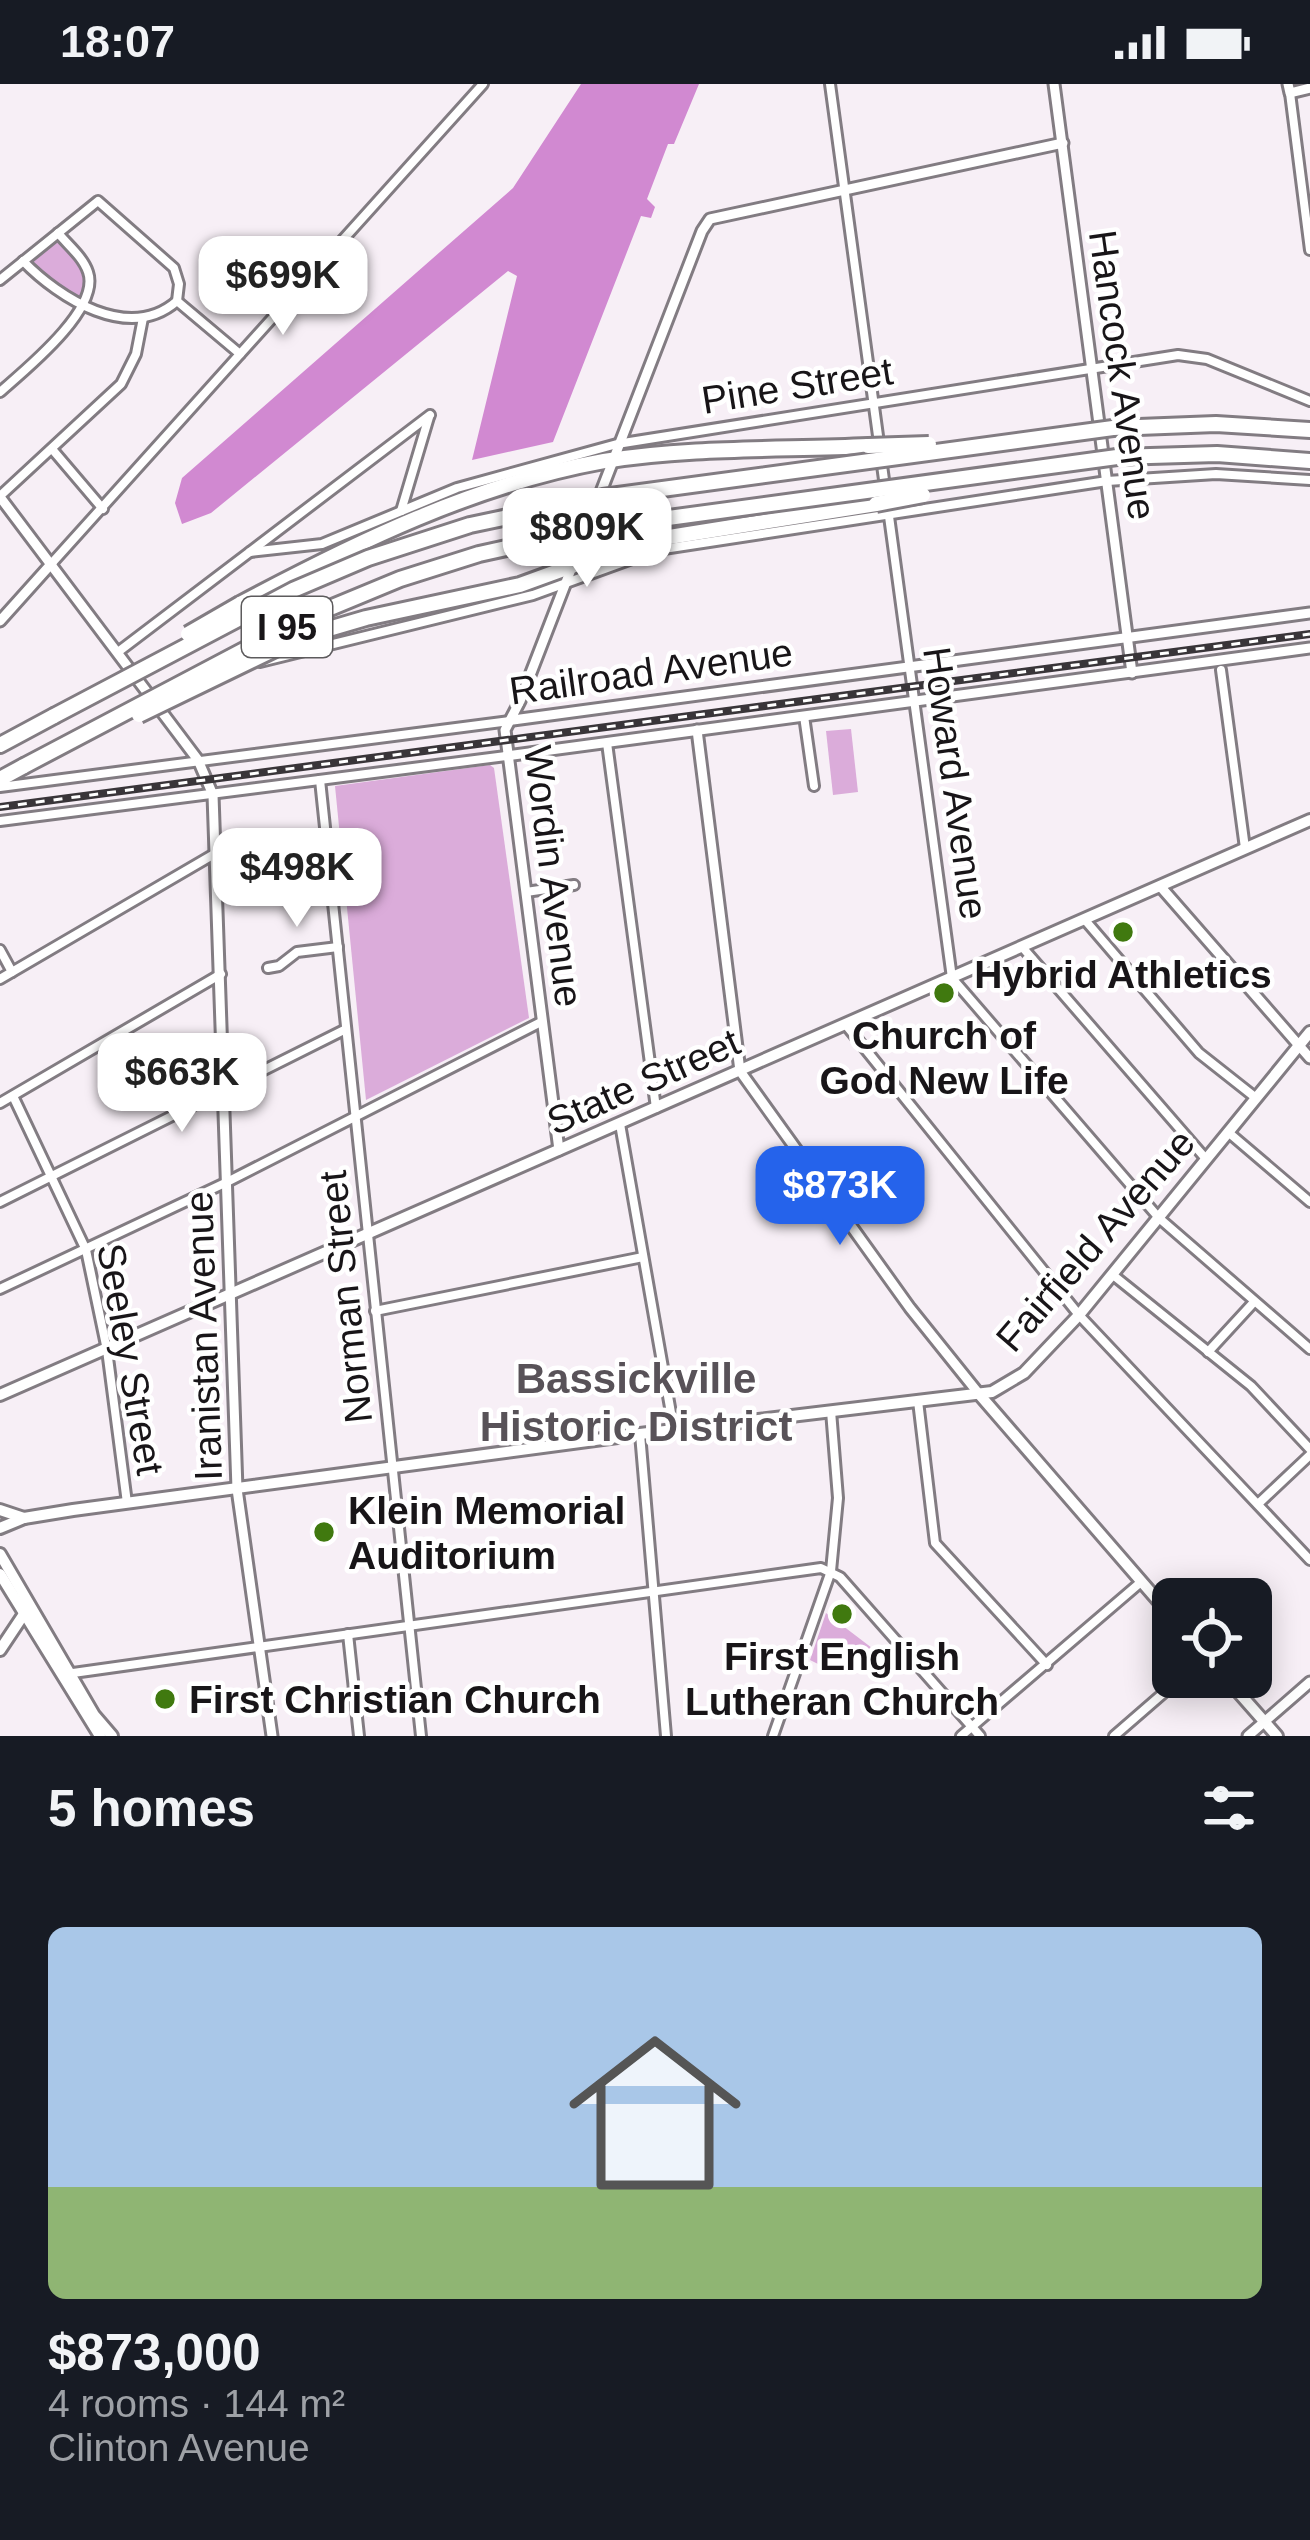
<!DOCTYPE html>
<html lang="en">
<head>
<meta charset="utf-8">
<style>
  :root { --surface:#171b24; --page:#20242c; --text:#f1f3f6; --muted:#9ea1a6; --accent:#2563eb }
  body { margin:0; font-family:Arial,sans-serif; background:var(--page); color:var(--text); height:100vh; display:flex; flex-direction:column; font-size:45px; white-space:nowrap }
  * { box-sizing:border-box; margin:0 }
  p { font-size:39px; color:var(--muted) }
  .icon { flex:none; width:66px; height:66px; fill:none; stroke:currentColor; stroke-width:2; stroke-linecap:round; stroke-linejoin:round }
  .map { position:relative; height:1652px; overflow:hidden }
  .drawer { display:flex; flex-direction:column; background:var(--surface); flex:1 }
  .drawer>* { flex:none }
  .buttons { position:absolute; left:1152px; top:1494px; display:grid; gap:24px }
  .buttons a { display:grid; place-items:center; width:120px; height:120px; border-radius:18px; background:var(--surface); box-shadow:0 6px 30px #0003; font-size:60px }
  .price { position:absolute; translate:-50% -102px; padding:0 27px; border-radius:24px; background:#fff; color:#222; font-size:39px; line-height:78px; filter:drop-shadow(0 3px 6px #0008) }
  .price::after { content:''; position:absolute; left:50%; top:72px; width:36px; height:27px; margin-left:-18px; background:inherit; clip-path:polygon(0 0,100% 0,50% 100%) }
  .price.selected { background:var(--accent); color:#fff }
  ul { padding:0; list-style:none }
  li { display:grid; align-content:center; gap:24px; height:636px; padding:0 48px }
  li span { display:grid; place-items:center; height:372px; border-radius:18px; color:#555 }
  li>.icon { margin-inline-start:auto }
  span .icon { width:216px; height:216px; fill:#fffc; stroke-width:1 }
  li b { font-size:51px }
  h2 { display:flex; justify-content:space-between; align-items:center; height:144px; padding:0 48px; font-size:51px }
  .status { display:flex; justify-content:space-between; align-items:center; height:84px; padding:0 60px; background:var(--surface); direction:ltr }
  .status svg { height:33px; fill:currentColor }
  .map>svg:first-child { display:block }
  .green { fill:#dbacda }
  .water { fill:#d189d1 }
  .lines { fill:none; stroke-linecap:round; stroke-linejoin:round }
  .minor-casing { stroke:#827c82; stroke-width:14 }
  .tertiary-casing { stroke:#827c82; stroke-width:15 }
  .secondary-casing { stroke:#827c82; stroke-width:16 }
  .motorway-casing { stroke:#827c82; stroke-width:20 }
  .minor { stroke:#fff; stroke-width:8 }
  .tertiary { stroke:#fff; stroke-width:9 }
  .secondary { stroke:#fff; stroke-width:10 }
  .motorway { stroke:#fff; stroke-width:14 }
  .rail-casing { stroke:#393539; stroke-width:8 }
  .rail { stroke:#fff; stroke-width:3; stroke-dasharray:9; stroke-linecap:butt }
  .motorway-bridge-casing { stroke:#827c82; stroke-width:20; stroke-linecap:butt }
  .motorway-bridge { stroke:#fff; stroke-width:14 }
  .poi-dot { fill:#40790f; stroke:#fff; stroke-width:4.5 }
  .labels { text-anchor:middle; stroke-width:9; stroke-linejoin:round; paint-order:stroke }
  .shield { fill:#fff; stroke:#5d5b5d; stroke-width:3 }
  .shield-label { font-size:36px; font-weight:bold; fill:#181518 }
  .street-label { font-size:39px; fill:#181518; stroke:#fff }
  .poi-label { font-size:39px; font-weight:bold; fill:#181518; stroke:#fff }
  .neighbourhood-label { font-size:42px; font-weight:bold; fill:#585258; stroke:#fff }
</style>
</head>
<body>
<div class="status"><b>18:07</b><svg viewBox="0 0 49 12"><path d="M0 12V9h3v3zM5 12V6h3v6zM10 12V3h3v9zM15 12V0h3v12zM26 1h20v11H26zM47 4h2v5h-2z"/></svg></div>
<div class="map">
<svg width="1310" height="1652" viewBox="0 0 1310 1652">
  <rect width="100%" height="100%" fill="#f7eff6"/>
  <g class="green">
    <path d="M61,156C77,177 91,188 81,214L59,203L32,181V177Z"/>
    <path d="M851,645L858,708L833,711L826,647Z"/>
    <path d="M490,681L494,684L529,934L366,1016L335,702Z"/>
    <path d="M826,1529L872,1564L854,1577L846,1570L828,1585L810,1576Z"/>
  </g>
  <path class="water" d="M581,0H699L674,60H668L647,115L655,123L651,134L641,132L553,358L472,376L517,192L508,187L211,429L182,440L175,419L182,394L513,104Z"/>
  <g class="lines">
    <defs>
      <g id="minor">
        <path d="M830,0L952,894L1159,1134L1310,1265"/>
        <path d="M1290,9L1310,166"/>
        <path d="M23,177C59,214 129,259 177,217"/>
        <path d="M0,196L98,117L174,184L179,200L177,217"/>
        <path d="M177,217L240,270"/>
        <path d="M0,308C25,286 101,225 88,188C83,173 68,161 58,149"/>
        <path d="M52,365L103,425"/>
        <path d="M0,412L121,300L136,270L143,234"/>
        <path d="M401,427L429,333"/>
        <path d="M250,468L322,460L457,404L617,360L1178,271L1207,275L1310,317"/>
        <path d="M52,479L483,0"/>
        <path d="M118,568L430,331"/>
        <path d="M260,578L533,511L657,466L1107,397L1216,390L1310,396"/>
        <path d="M1221,586L1245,764"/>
        <path d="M804,632L814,702"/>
        <path d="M607,659L656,1024"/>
        <path d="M320,696L421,1652"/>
        <path d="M0,703L510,637"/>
        <path d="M0,737L506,672"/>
        <path d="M526,808L574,801"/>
        <path d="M1085,836L1199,969L1256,1014"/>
        <path d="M1023,864L1206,1075"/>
        <path d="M0,866L12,888"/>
        <path d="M268,884L279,882L297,868L338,863"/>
        <path d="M0,895L216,769"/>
        <path d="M846,941L1079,1231L1310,1476"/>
        <path d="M13,1012L86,1166L107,1266L127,1419"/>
        <path d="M0,1019L221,890"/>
        <path d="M620,1040L674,1346"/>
        <path d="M1228,1048L1310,1118"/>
        <path d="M0,1118L344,946"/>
        <path d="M1113,1191L1251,1302L1310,1365"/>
        <path d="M0,1205L227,1098L541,938"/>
        <path d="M375,1227L643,1173"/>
        <path d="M1208,1268L1254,1218"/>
        <path d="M918,1317L935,1459L1047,1581"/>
        <path d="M640,1350L666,1652"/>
        <path d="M1258,1420L1310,1371"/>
        <path d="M348,1550L359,1652"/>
        <path d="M66,1590L821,1484L840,1493L980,1652"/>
        <path d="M773,1652L831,1487L838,1414L831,1327"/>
        <path d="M961,1652L1141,1498"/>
        <path d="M1114,1652L1182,1593"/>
      </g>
      <g id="tertiary">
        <path d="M1054,0L1132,589"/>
        <path d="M1288,0L1290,9L1310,4"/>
        <path d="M0,413L198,676L213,711L237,1405L272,1652"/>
        <path d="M0,537L52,479"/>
        <path d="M513,636L1310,529"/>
        <path d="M697,646L740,987L910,1224L979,1310"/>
        <path d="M506,672L1310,564"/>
        <path d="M1160,802L1310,974"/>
        <path d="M559,1066L505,646L520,617L702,147L710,135L1063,59"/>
        <path d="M1248,1652L1310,1598"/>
      </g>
      <g id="secondary">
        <path d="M979,1310L1173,1534"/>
        <path d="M0,1311L1310,736"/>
        <path d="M0,1426L24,1434"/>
        <path d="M0,1444L24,1434L73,1426L640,1350L992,1308L1024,1289L1079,1231L1310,948"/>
        <path d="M0,1470L94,1631L112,1652"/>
        <path d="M0,1490L100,1652"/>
        <path d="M0,1566L24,1530"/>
        <path d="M1225,1593L1277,1652"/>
      </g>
      <g id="motorway">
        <path d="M1113,344L1216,340L1310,346"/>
        <path d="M1117,373L1217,370L1310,377"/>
        <path d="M240,520C355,459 475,400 604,377C688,363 783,366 868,362"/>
        <path d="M298,554L366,534L520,501L638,458L876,420"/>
        <path d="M0,661L54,632"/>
        <path d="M0,695L24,682"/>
      </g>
    </defs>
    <use href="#minor" class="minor-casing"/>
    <use href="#tertiary" class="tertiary-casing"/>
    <use href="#secondary" class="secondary-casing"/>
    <use href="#motorway" class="motorway-casing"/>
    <use href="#minor" class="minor"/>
    <use href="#tertiary" class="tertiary"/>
    <use href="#secondary" class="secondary"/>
    <use href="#motorway" class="motorway"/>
    <defs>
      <path id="rail" d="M0,723L1310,550"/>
    </defs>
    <use href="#rail" class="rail-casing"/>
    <use href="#rail" class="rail"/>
    <defs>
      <g id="motorway-bridge">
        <path d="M868,362L929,360"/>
        <path d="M876,420L923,411"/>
        <path d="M188,550L240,520"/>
        <path d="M139,631L298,554"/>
        <path d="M54,632L293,506L368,474L470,441L603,413L1113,344"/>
        <path d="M24,682L301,536L400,495L479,470L602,443L1117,373"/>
      </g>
    </defs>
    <use href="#motorway-bridge" class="motorway-bridge-casing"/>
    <use href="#motorway-bridge" class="motorway-bridge"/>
  </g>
  <g class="poi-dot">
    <circle cx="1123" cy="848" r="12"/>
    <circle cx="944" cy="909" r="12"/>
    <circle cx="324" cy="1448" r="12"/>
    <circle cx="842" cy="1530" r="12"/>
    <circle cx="165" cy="1615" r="12"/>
  </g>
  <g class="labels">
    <rect class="shield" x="242" y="513" width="90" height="60" rx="9"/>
    <g class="shield-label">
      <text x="287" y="556">I 95</text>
    </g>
    <g class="street-label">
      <text transform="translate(1123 291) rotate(82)" y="14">Hancock Avenue</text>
      <text transform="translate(797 301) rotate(-9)" y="14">Pine Street</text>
      <text transform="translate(651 587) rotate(-8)" y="14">Railroad Avenue</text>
      <text transform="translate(956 699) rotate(82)" y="14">Howard Avenue</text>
      <text transform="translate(554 792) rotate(83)" y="14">Wordin Avenue</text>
      <text transform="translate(643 997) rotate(-24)" y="14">State Street</text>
      <text transform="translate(1095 1156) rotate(-49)" y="14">Fairfield Avenue</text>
      <text transform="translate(345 1213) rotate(-96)" y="14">Norman Street</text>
      <text transform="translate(203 1252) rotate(-92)" y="14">Iranistan Avenue</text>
      <text transform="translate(131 1275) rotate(80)" y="14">Seeley Street</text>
    </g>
    <g class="poi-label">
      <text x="1123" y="904">Hybrid Athletics</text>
      <text x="944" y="965">Church of<tspan x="944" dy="45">God New Life</tspan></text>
      <text x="348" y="1440" text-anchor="start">Klein Memorial<tspan x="348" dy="45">Auditorium</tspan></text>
      <text x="842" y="1586">First English<tspan x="842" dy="45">Lutheran Church</tspan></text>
      <text x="189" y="1629" text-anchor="start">First Christian Church</text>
    </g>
    <g class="neighbourhood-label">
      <text x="636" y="1309">Bassickville<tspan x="636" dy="48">Historic District</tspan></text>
    </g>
  </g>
</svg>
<div class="buttons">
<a><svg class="icon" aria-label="locate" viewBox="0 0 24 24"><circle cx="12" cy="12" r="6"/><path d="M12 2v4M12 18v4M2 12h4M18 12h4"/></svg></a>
</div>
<b class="price" style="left:283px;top:254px">$699K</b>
<b class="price" style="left:587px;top:506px">$809K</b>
<b class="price" style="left:297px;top:846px">$498K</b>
<b class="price" style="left:182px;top:1051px">$663K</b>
<b class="price selected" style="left:840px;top:1164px">$873K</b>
</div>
<section class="drawer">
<h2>5 homes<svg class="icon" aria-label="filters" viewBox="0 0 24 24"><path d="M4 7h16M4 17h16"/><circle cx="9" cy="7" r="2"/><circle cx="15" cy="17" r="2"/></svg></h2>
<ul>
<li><span style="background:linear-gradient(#a9c7e8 70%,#8fb573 0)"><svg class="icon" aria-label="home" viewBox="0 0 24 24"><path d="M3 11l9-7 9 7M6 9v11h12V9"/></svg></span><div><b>$873,000</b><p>4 rooms · 144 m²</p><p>Clinton Avenue</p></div></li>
</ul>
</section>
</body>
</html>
